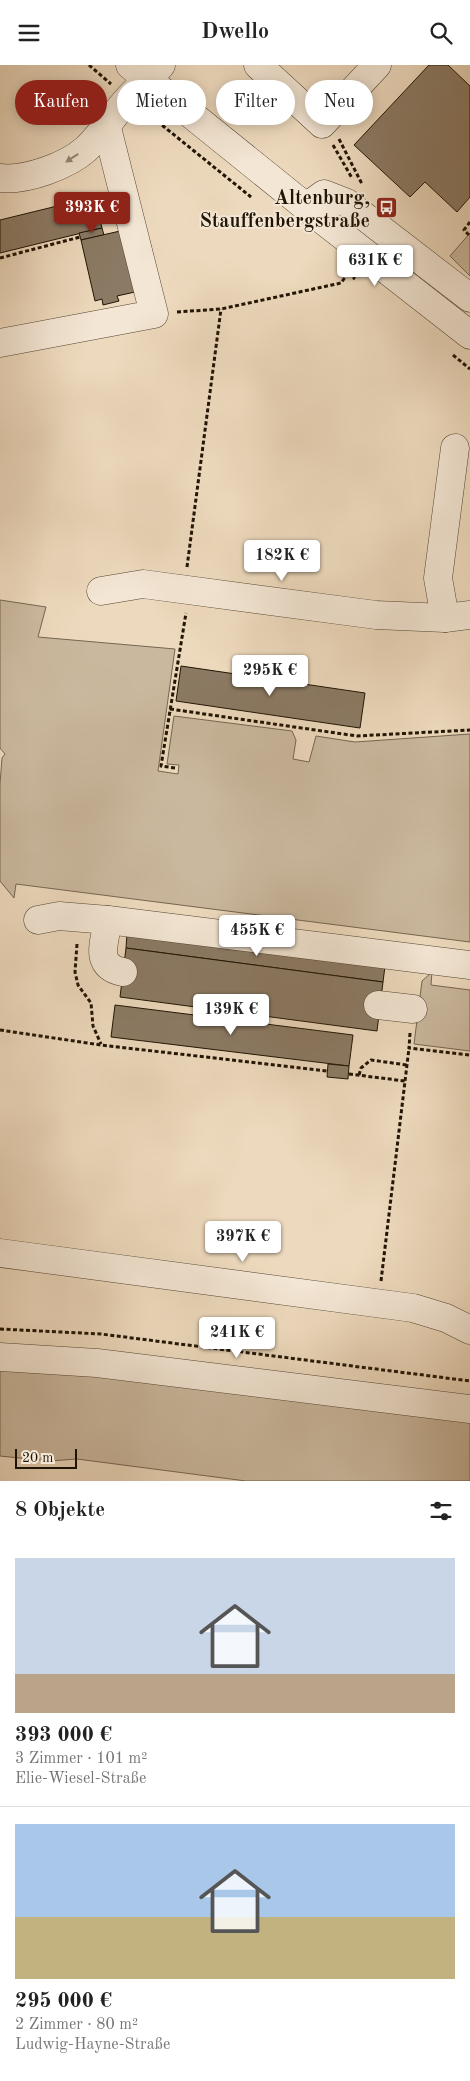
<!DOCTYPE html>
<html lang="de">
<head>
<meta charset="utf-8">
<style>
  :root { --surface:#fff; --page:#f6f6f6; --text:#222; --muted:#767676; --line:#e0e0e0; --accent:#8f2418 }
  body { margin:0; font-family:"Old Standard TT",serif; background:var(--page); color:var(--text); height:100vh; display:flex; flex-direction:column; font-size:19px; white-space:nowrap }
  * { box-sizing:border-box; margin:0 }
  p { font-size:16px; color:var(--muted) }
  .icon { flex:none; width:28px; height:28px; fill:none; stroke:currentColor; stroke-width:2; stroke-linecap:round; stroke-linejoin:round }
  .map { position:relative; height:1416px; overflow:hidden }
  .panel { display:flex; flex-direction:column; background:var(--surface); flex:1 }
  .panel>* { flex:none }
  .banner { position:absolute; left:15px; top:15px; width:440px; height:45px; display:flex; gap:10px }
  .scale { position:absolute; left:15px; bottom:12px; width:62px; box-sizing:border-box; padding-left:5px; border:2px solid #201404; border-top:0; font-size:14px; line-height:18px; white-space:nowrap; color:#201404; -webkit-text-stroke:4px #f3e6d4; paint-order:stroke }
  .price { position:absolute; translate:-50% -42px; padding:0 11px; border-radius:5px; background:#fff; color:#222; font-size:16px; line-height:32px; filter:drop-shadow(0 1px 2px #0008) }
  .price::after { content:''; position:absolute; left:50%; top:30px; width:15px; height:11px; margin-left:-8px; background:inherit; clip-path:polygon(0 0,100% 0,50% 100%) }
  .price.selected { background:var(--accent); color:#fff }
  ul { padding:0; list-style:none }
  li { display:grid; align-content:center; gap:10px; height:265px; padding:0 15px }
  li+li { border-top:1px solid var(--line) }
  li span { display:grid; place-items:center; height:155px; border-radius:0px; color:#555 }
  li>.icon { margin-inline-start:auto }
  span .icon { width:90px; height:90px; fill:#fffc; stroke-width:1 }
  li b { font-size:21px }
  h2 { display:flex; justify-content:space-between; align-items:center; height:60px; padding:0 15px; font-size:21px }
  .pill { padding:0 18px; border-radius:22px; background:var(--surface); box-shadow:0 2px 12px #0003; font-size:18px; line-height:45px }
  .pill.selected { background:var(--accent); color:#fff }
  header { display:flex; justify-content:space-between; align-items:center; height:65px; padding:0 15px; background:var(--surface); font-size:22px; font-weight:700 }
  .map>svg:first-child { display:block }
  .green { fill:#cab89e; stroke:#756651 }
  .building { fill:#8b7a64; stroke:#201404 }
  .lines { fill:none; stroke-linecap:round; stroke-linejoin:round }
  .minor-casing { stroke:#534532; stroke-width:29 }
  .path { stroke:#201404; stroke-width:3; stroke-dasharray:4 2.5; stroke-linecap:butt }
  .minor { stroke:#f3e6d4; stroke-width:28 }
  .oneway { fill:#948876 }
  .labels { text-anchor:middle; stroke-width:4; stroke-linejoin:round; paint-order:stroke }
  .poi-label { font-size:20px; font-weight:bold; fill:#201404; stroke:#f3e6d4; text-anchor:end }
</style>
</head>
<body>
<header><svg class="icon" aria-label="menu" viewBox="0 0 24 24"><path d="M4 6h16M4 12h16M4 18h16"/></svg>Dwello<svg class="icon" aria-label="search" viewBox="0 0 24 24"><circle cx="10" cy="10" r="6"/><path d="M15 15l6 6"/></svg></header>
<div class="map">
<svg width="470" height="1416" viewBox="0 0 470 1416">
  <rect width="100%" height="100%" fill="#edd9bd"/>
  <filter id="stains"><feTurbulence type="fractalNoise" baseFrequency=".004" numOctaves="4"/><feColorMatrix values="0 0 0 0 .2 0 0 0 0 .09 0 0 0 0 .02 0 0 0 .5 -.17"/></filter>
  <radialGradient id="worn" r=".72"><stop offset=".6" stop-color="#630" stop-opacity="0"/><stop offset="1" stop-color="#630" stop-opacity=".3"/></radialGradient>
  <g class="green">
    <path d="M470,168V211L450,191Z"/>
    <path d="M0,535L46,542L38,572L175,584L158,706L178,709L179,700L167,699L174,651L292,666L296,675L293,694L309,697L316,671L355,677L470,669V877L16,819L14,833L0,816V719L2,693L5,689L0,683Z"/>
    <path d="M432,907L431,920L470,925V986L414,979L422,916Z"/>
    <path d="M0,1292L470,1344V1416H246L77,1394L49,1396L0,1391Z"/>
  </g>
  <g class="building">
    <path d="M429,0H448L470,21V132L457,147L425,117L410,132L354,80Z"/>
    <path d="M94,132L102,163L0,188V155Z"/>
    <path d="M102,163L104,170L81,175L79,168Z"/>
    <path d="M120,166L135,227L117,231L119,236L103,240L102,234L95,236L81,175Z"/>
    <path d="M181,601L365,628L360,663L176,636Z"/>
    <path d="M127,868L385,901L383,917L126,883Z"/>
    <path d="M126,883L383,917L377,966L120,932Z"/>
    <path d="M115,940L353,970L349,1001L111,972Z"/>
    <path d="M328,999L349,1001L348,1014L327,1012Z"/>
  </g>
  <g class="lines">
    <defs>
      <g id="minor">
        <path d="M130,0L306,142L470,270"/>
        <path d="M258,0L322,59L377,0"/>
        <path d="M0,113C26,116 67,101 86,84C101,70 113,51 126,36C137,24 150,12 161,0"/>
        <path d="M306,142L324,129L347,138L470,233"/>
        <path d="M0,278L154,249L106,59"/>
        <path d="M101,526L143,519L376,550L445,553L470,550"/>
        <path d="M445,553L438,513L455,383"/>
        <path d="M38,855L59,851L108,855L470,900"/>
        <path d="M108,855C105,877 93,901 123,907"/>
        <path d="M378,940L413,944"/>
        <path d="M0,1188L413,1243L446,1253L470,1265"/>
        <path d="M0,1292L97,1298L470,1344"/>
      </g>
    </defs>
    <use href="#minor" class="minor-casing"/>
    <g class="path">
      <path d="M89,0L111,19"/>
      <path d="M147,48L251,132"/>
      <path d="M339,74L362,119"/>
      <path d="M333,80L352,113"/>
      <path d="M470,157L464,165L470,171"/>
      <path d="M0,193L80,172"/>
      <path d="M343,204L355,214"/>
      <path d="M177,247L221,244L341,218L348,208"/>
      <path d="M453,290L470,304"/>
      <path d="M187,502L221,244"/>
      <path d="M170,644L357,671L470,665"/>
      <path d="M175,703L161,701L186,548"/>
      <path d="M77,879L75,907L78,920L91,938L93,961L101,979"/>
      <path d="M0,965L101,980L327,1006"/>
      <path d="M410,968L409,983L470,990"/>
      <path d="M349,1009L405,1016"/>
      <path d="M359,1010L361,1003L371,995L407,1000"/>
      <path d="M381,1216L409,983"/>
      <path d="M0,1264L101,1269L470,1316"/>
    </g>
    <use href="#minor" class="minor"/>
  </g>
  <defs><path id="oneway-solid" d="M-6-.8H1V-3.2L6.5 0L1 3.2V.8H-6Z" transform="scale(1.25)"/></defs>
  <use class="oneway" href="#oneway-solid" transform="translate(72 93) rotate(147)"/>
  <defs>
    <symbol id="bus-square" viewBox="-11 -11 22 22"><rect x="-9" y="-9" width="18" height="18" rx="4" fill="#8f2418" stroke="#f3e6d4"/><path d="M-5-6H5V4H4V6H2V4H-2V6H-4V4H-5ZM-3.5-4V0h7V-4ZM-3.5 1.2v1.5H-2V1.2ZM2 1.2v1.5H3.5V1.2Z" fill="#fff"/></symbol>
  </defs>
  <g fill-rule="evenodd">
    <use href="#bus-square" x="374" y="130" width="25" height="25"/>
  </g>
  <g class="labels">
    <g class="poi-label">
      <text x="370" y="139">Altenburg,<tspan x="370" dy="23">Stauffenbergstraße</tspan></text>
    </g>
  </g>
  <rect width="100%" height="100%" filter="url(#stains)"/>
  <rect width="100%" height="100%" fill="url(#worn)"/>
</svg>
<div class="scale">20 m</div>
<b class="price selected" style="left:92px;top:169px">393K €</b>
<b class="price" style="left:375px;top:222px">631K €</b>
<b class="price" style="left:282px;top:517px">182K €</b>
<b class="price" style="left:270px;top:632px">295K €</b>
<b class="price" style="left:257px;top:892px">455K €</b>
<b class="price" style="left:231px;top:971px">139K €</b>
<b class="price" style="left:243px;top:1198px">397K €</b>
<b class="price" style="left:237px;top:1294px">241K €</b>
<div class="banner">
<a class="pill selected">Kaufen</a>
<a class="pill">Mieten</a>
<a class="pill">Filter</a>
<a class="pill">Neu</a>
</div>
</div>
<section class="panel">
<h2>8 Objekte<svg class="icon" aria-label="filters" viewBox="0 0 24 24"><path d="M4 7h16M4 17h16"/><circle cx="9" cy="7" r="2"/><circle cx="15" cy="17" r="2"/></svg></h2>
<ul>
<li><span style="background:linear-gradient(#c9d6e8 75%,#b9a48a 0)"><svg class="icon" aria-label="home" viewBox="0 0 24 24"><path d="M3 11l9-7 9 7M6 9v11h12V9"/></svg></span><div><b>393 000 €</b><p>3 Zimmer · 101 m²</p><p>Elie-Wiesel-Straße</p></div></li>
<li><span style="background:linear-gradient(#a9c7e8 60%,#c2b280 0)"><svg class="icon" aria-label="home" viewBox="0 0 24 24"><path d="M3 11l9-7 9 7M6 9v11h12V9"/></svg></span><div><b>295 000 €</b><p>2 Zimmer · 80 m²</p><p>Ludwig-Hayne-Straße</p></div></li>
</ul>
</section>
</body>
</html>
